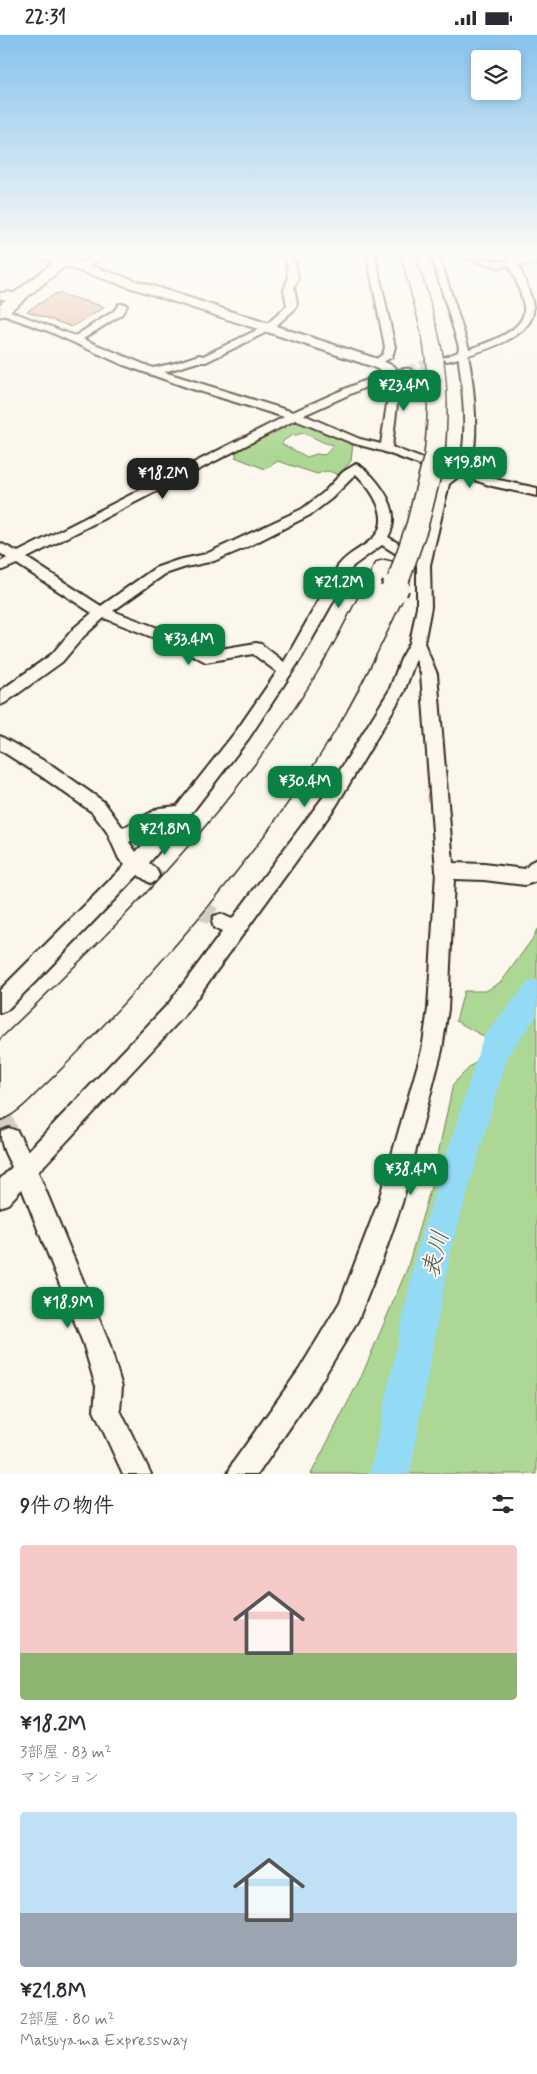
<!DOCTYPE html>
<html lang="ja">
<head>
<meta charset="utf-8">
<style>
  :root { --surface:#fff; --page:#f7f7f7; --text:#2b2b33; --muted:#7c7c81; --accent:#0b8043 }
  body { margin:0; font-family:Mynerve,"Klee One",sans-serif; background:var(--page); color:var(--text); height:100vh; display:flex; flex-direction:column; font-size:19px; white-space:nowrap }
  * { box-sizing:border-box; margin:0 }
  p { font-size:16px; color:var(--muted) }
  .icon { flex:none; width:28px; height:28px; fill:none; stroke:currentColor; stroke-width:2; stroke-linecap:round; stroke-linejoin:round }
  .map { position:relative; height:1439px; overflow:hidden }
  .side { display:flex; flex-direction:column; background:var(--surface); flex:1 }
  .side>* { flex:none }
  .tools { position:absolute; left:471px; top:15px; display:grid; gap:10px }
  .tools a { display:grid; place-items:center; width:50px; height:50px; border-radius:5px; background:var(--surface); box-shadow:0 2px 8px #0003; font-size:25px }
  .price { position:absolute; translate:-50% -42px; padding:0 11px; border-radius:10px; background:var(--accent); color:#fff; font-size:16px; line-height:32px; filter:drop-shadow(0 1px 2px #0008) }
  .price::after { content:''; position:absolute; left:50%; top:30px; width:15px; height:11px; margin-left:-8px; background:inherit; clip-path:polygon(0 0,100% 0,50% 100%) }
  .price.current { background:#222; color:#fff }
  ul { padding:0; list-style:none }
  li { display:grid; align-content:center; gap:10px; height:265px; padding:0 20px }
  li span { display:grid; place-items:center; height:155px; border-radius:5px; color:#555 }
  li>.icon { margin-inline-start:auto }
  span .icon { width:90px; height:90px; fill:#fffc; stroke-width:1 }
  li b { font-size:21px }
  h2 { display:flex; justify-content:space-between; align-items:center; height:60px; padding:0 20px; font-size:21px }
  .status { display:flex; justify-content:space-between; align-items:center; height:35px; padding:0 25px; background:var(--surface); direction:ltr }
  .status svg { height:14px; fill:currentColor }
  .map>svg:first-child { display:block }
  .green { fill:#add794; stroke:#748059; fill-rule:evenodd }
  .lines { fill:none; stroke-linecap:round; stroke-linejoin:round }
  .river { fill:#93daf5; fill-rule:evenodd }
  .building { fill:#e3ae97; stroke:#3b2a1e }
  .street-tunnel-far2 { stroke:#d5cec3; stroke-width:10; stroke-dasharray:10 5; stroke-linecap:butt }
  .street-tunnel-far1 { stroke:#d5cec3; stroke-width:19; stroke-dasharray:19 9; stroke-linecap:butt }
  .street-tunnel { stroke:#d5cec3; stroke-width:24; stroke-dasharray:24 12; stroke-linecap:butt }
  .street-casing { stroke:#3b2a1e; stroke-width:4 }
  .secondary-casing { stroke:#3b2a1e; stroke-width:4 }
  .primary-casing { stroke:#3b2a1e; stroke-width:4 }
  .highway-casing { stroke:#3b2a1e; stroke-width:3 }
  .street { fill:#fbf7ec; fill-rule:evenodd }
  .secondary { fill:#fbf7ec; fill-rule:evenodd }
  .primary { fill:#fbf7ec; fill-rule:evenodd }
  .highway { fill:#fbf7ec; fill-rule:evenodd }
  .highway-bridge-far1-casing { stroke:#3b2a1e; stroke-width:24; stroke-linecap:butt }
  .highway-bridge-casing { stroke:#3b2a1e; stroke-width:30; stroke-linecap:butt }
  .highway-bridge-far1 { stroke:#fbf7ec; stroke-width:21 }
  .highway-bridge { stroke:#fbf7ec; stroke-width:26 }
  .labels { text-anchor:middle; stroke-width:4; stroke-linejoin:round; paint-order:stroke }
  .near-water-label { font-size:24px; font-style:italic; fill:#515654; stroke:#fbf7ec }
</style>
</head>
<body>
<div class="status"><b>22:31</b><svg viewBox="0 0 49 12"><path d="M0 12V9h3v3zM5 12V6h3v6zM10 12V3h3v9zM15 12V0h3v12zM26 1h20v11H26zM47 4h2v5h-2z"/></svg></div>
<div class="map">
<svg width="537" height="1439" viewBox="0 0 537 1439">
  <rect width="100%" height="100%" fill="#fbf7ec"/>
  <filter id="ink" filterUnits="userSpaceOnUse"><feTurbulence type="fractalNoise" baseFrequency=".02" numOctaves="2"/><feDisplacementMap in="SourceGraphic" scale="10" xChannelSelector="R" yChannelSelector="G"/><feConvolveMatrix kernelMatrix="1 2 1 2 8 2 1 2 1" color-interpolation-filters="sRGB"/></filter>
  <g filter="url(#ink)">
    <g class="green">
      <path d="M300,387L353,408L351,426L339,440C326,435 329,435 317,439L278,426L265,434L235,422L237,420L234,418L291,388ZM304,398L325,408L334,410L325,420L316,419L307,422L282,409L283,406L291,401Z"/>
      <path d="M537,894V1439H311L362,1340L407,1234L431,1152L453,1049L478,1024L485,1002L456,986L464,956H486L502,946L533,903Z"/>
    </g>
    <g class="lines">
      <path class="river" d="M537,944V981L508,1020L451,1214L410,1439H370L417,1214L480,1012L484,1001L527,948Z"/>
    </g>
    <path class="building" d="M57,258L105,272L72,292L27,276Z"/>
    <g class="lines">
      <path class="street-tunnel-far2" d="M406,336L447,323"/>
      <path class="street-tunnel-far1" d="M150,840L221,887"/>
      <path class="street-tunnel" d="M0,1082L9,1104"/>
      <defs>
        <g id="street">
          <path d="M95,220H106L84,234H78V230Z"/>
          <path d="M282,220H290L295,228L298,244L294,252L297,268L295,274L271,295L206,327H198L164,337L293,377C314,368 392,330 410,334L411,336L396,342L397,369L392,412L444,432L455,433C471,420 462,348 459,327V323L447,326L442,323L458,317L459,312L431,220H439L469,314C486,308 527,296 524,272C522,258 515,244 510,231L499,232L452,220C471,220 490,227 509,226L507,220H515L517,225L537,223V229L519,230C523,243 531,258 533,271C537,300 488,314 468,320C473,344 482,416 467,435L499,445L537,453V461L492,451L463,441H459L449,449L430,530L431,572L424,608L437,639L453,828L484,829L525,834L531,827L537,824V846L525,850L484,845L454,844L448,974L442,1015L402,1168L385,1217L358,1285L317,1353L258,1439H228L232,1429L299,1335L340,1267L378,1168L422,1015L428,974L436,836L421,639L416,624L404,657L336,771L183,982L38,1137L109,1308L122,1352L120,1375L151,1439H123L94,1376L96,1352L83,1308L22,1154L8,1169L0,1172V1144L12,1132C6,1120 0,1110 1,1096L9,1093L17,1096L28,1116L169,968L222,897L214,893L212,887L214,881L221,879L232,884L324,761L389,656L401,624L410,608L417,572V529L411,528L382,510L353,531L302,622L249,703L193,776L149,828L156,834L159,840L156,846L150,848L138,840L39,943L7,975L0,978V955L125,830L119,824L107,797L92,777L41,741L0,715V701L53,731L104,767L123,793L159,773L177,771L237,695L277,637L253,619L206,627L177,612L104,583L84,601L62,627L5,668L0,670V656L52,619L74,593L92,578L17,529L0,536V527L7,523L0,518V508L18,517L284,382L189,353L121,329L48,296L0,279V274H5L75,301L114,276L119,269H125L127,271L121,280L83,304L153,333L175,328L199,320L203,321L265,291L287,271L284,255L288,244L287,228ZM386,346L387,369L381,409L360,404L304,380L366,352ZM295,385L352,408L382,416L445,439L435,451L419,521L388,502C401,480 387,458 372,441C367,437 363,431 356,429L343,437L323,458L302,474L206,519L178,525L155,533L101,571L27,523ZM356,439C371,454 394,484 372,504C360,515 349,517 338,531L284,627L261,609L256,608L208,616L187,604L113,576L165,539L186,532L214,526L245,513L310,480L331,464ZM162,788L136,817L129,807Z"/>
          <path d="M367,220H375L395,312L392,322L376,331L371,328L383,319L385,312Z"/>
          <path d="M8,257L23,260L25,262L20,265L0,264V258Z"/>
        </g>
        <path id="secondary" d="M38,220H57L381,325L395,332L398,340L396,343H386L383,337L371,331L40,223Z"/>
        <path id="primary" d="M63,220H79L5,280L0,282V269Z"/>
        <g id="highway">
          <path d="M401,220H415C425,255 438,289 443,324C448,357 447,391 444,424L441,428L434,430L427,428L424,424C428,391 430,358 426,325C422,289 410,255 401,220Z"/>
          <path d="M385,525L393,527L396,532L388,550L394,548L402,551L406,556C387,597 367,638 345,678C278,793 190,896 99,994C81,1013 63,1032 44,1050C30,1063 18,1078 0,1085V1005C110,900 218,792 301,665C329,623 351,577 374,532L377,527Z"/>
        </g>
      </defs>
      <use href="#street" class="street-casing"/>
      <use href="#secondary" class="secondary-casing"/>
      <use href="#primary" class="primary-casing"/>
      <use href="#highway" class="highway-casing"/>
      <use href="#street" class="street"/>
      <use href="#secondary" class="secondary"/>
      <use href="#primary" class="primary"/>
      <use href="#highway" class="highway"/>
      <defs>
        <path id="highway-bridge-far1" d="M396,552L417,491L434,424"/>
        <path id="highway-bridge" d="M394,556L396,551"/>
      </defs>
      <use href="#highway-bridge-far1" class="highway-bridge-far1-casing"/>
      <use href="#highway-bridge" class="highway-bridge-casing"/>
      <use href="#highway-bridge-far1" class="highway-bridge-far1"/>
      <use href="#highway-bridge" class="highway-bridge"/>
    </g>
  </g>
  <linearGradient id="sky" x2="0" y2="1"><stop stop-color="#86c3ed"/><stop offset="0.52" stop-color="#fdfbf6"/><stop offset="1" stop-color="#fdfbf6" stop-opacity="0"/></linearGradient>
  <rect width="537" height="422" fill="url(#sky)"/>
  <g class="labels">
    <g class="near-water-label">
      <text transform="translate(435 1219) rotate(-76)" y="8">表川</text>
    </g>
  </g>
</svg>
<div class="tools">
<a><svg class="icon" aria-label="layers" viewBox="0 0 24 24"><path d="M12 4l9 5-9 5-9-5zM3 14l9 5 9-5"/></svg></a>
</div>
<b class="price" style="left:404px;top:377px">¥23.4M</b>
<b class="price" style="left:470px;top:454px">¥19.8M</b>
<b class="price current" style="left:163px;top:465px">¥18.2M</b>
<b class="price" style="left:339px;top:574px">¥21.2M</b>
<b class="price" style="left:189px;top:631px">¥33.4M</b>
<b class="price" style="left:305px;top:773px">¥30.4M</b>
<b class="price" style="left:165px;top:821px">¥21.8M</b>
<b class="price" style="left:411px;top:1161px">¥38.4M</b>
<b class="price" style="left:68px;top:1294px">¥18.9M</b>
</div>
<section class="side">
<h2>9件の物件<svg class="icon" aria-label="filters" viewBox="0 0 24 24"><path d="M4 7h16M4 17h16"/><circle cx="9" cy="7" r="2"/><circle cx="15" cy="17" r="2"/></svg></h2>
<ul>
<li><span style="background:linear-gradient(#f6c9c9 70%,#8fb573 0)"><svg class="icon" aria-label="home" viewBox="0 0 24 24"><path d="M3 11l9-7 9 7M6 9v11h12V9"/></svg></span><div><b>¥18.2M</b><p>3部屋 · 83 m²</p><p>マンション</p></div></li>
<li><span style="background:linear-gradient(#bfe0f5 65%,#9aa5b1 0)"><svg class="icon" aria-label="home" viewBox="0 0 24 24"><path d="M3 11l9-7 9 7M6 9v11h12V9"/></svg></span><div><b>¥21.8M</b><p>2部屋 · 80 m²</p><p>Matsuyama Expressway</p></div></li>
</ul>
</section>
</body>
</html>
